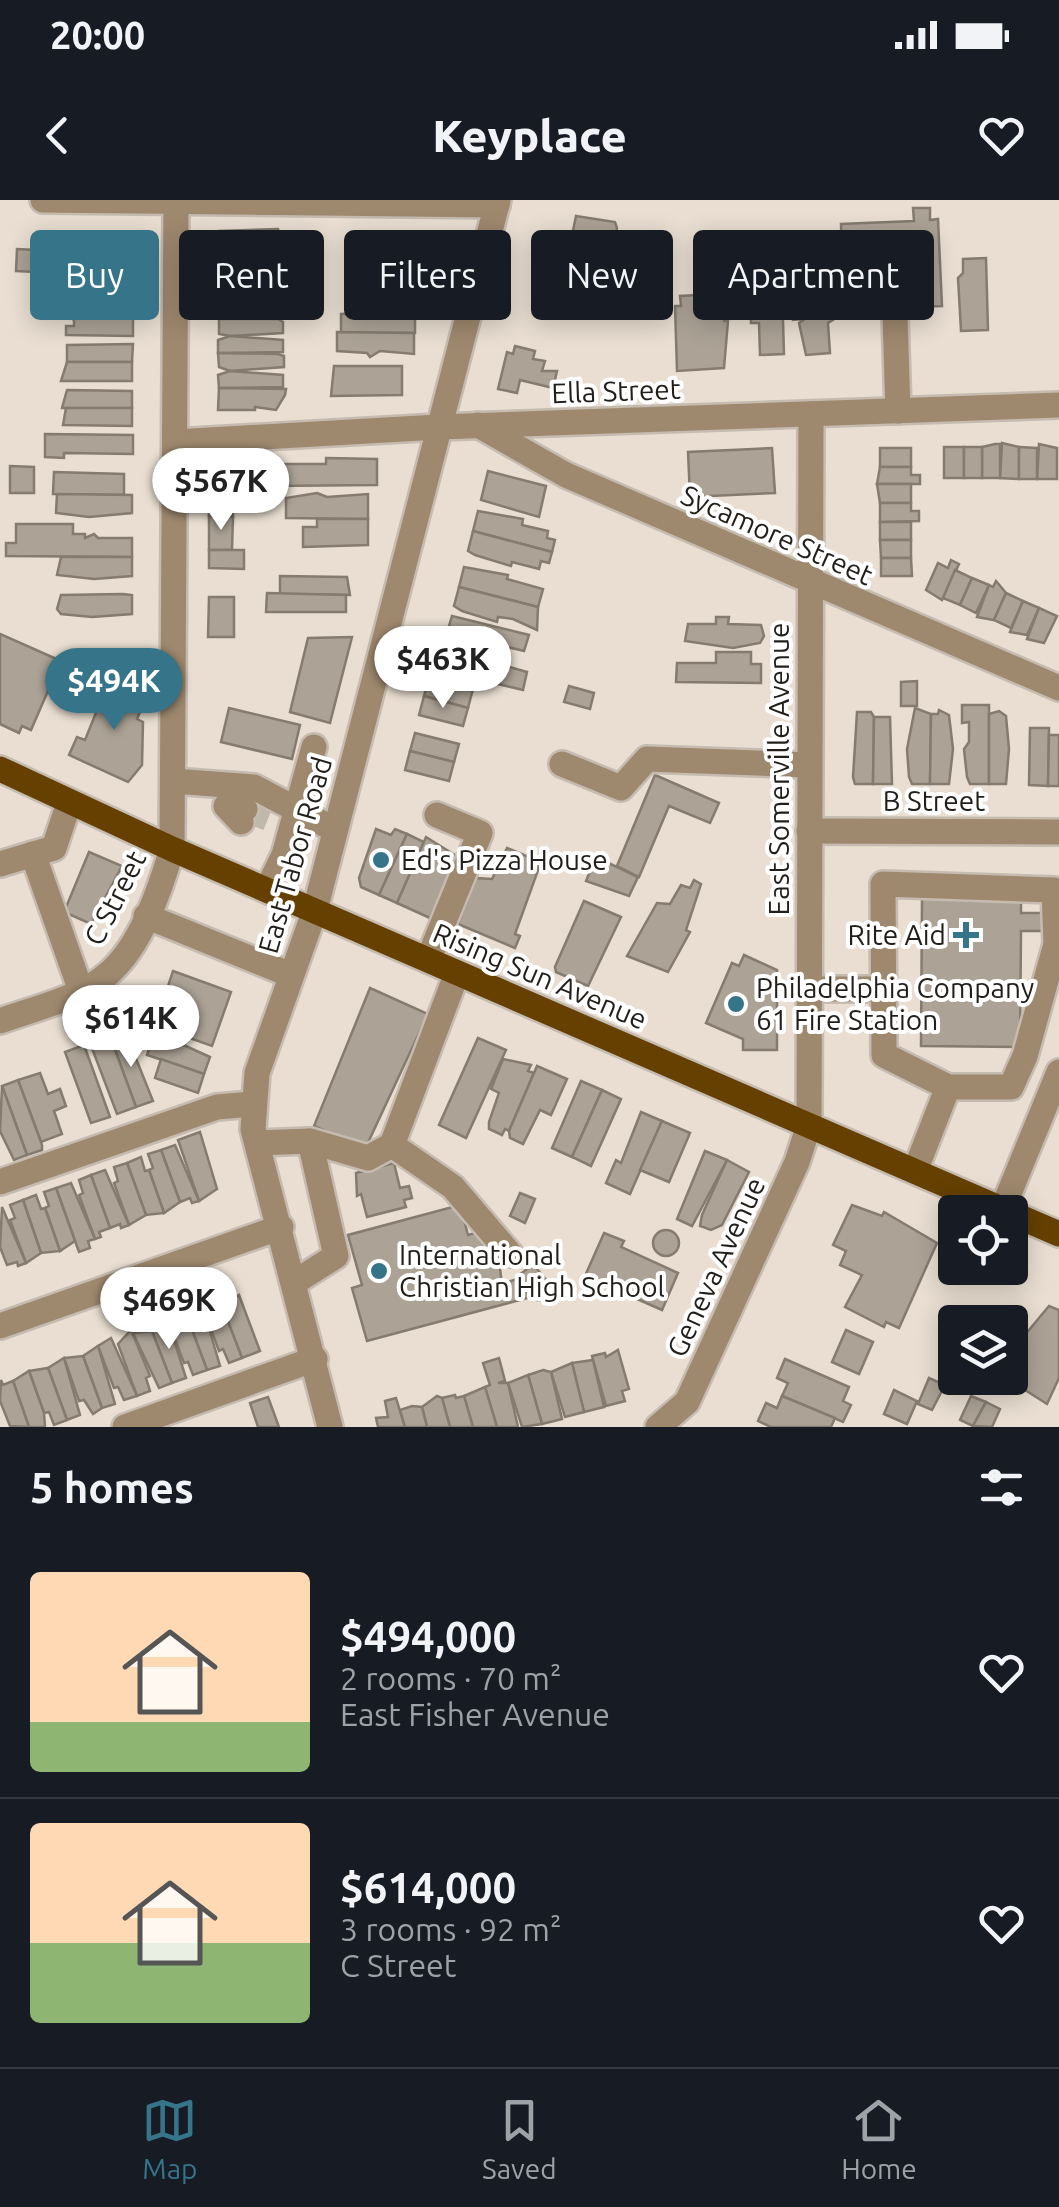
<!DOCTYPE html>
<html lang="en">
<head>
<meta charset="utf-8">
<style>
  :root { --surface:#171b24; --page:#20242c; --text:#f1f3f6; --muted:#9ea1a6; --line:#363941; --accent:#357489 }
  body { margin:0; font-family:Ubuntu,sans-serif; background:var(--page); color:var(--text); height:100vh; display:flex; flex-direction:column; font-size:38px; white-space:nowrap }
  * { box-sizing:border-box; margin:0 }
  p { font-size:32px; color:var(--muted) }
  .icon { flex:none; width:55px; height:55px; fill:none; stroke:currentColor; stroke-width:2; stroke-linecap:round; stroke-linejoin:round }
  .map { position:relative; height:1227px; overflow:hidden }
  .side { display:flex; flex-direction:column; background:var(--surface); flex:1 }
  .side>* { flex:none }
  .banner { position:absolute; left:30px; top:30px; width:1000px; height:90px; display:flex; gap:20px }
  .fabs { position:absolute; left:938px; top:995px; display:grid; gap:20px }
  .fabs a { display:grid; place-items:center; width:90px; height:90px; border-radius:10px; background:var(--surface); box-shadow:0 5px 25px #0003; font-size:50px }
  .price { position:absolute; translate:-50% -85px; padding:0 22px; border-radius:35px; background:#fff; color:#222; font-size:32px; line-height:65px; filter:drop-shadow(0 2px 5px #0008) }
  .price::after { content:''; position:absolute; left:50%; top:60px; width:30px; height:22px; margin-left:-15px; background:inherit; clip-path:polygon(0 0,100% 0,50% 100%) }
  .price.current { background:var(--accent); color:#fff }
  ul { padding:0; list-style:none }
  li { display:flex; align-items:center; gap:30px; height:250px; padding:0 30px }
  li+li { border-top:2px solid var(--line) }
  li span { display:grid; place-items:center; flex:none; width:280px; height:200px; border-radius:10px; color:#555 }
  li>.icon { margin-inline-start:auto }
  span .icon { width:120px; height:120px; fill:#fffc; stroke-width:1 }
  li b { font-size:42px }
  h2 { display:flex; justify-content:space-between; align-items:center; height:120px; padding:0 30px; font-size:42px }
  .pill { padding:0 35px; border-radius:10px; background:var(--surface); box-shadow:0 5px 25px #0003; font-size:35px; line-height:90px }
  .pill.current { background:var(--accent); color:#fff }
  .status { display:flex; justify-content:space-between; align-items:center; height:70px; padding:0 50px; background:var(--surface); direction:ltr }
  .status svg { height:28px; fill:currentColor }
  header { display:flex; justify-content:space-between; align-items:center; height:130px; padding:0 30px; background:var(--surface); font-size:45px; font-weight:800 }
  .menu { display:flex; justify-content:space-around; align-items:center; height:140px; border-top:2px solid var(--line); background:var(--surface); font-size:28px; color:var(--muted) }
  .menu a { display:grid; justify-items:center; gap:5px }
  .menu .current { color:var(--accent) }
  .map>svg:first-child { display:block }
  .building { fill:#aca296; stroke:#857b6f; stroke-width:2.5 }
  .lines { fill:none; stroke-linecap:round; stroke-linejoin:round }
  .minor-tunnel { stroke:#c1b8ac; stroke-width:25; stroke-dasharray:25 12; stroke-linecap:butt }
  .minor-casing { stroke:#c5bbb0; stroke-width:30 }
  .major-casing { stroke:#c5bbb0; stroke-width:30 }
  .minor { stroke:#9e886e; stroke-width:25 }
  .major { stroke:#654000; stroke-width:25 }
  .poi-dot { fill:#357489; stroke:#fff; stroke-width:4 }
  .labels { text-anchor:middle; stroke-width:8; stroke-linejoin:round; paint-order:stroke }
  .street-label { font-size:28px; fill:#221e19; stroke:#fff }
  .poi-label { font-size:28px; fill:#221e19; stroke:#fff; text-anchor:start }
</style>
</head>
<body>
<div class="status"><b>20:00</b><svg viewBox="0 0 49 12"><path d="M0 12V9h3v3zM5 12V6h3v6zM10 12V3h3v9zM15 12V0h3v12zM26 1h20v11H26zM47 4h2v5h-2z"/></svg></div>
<header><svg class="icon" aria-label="back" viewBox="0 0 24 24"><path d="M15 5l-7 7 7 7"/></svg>Keyplace<svg class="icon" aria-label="heart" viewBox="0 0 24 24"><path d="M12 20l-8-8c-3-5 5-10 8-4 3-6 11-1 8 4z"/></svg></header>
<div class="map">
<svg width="1059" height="1227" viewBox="0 0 1059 1227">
  <rect width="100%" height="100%" fill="#e9ded1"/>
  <g class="building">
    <path d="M913,8H930V20L938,19L942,106L862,109L863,114L843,110L841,24L914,21Z"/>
    <path d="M576,16L615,22L617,28L613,49L603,48L593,91L562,84Z"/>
    <path d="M278,29L280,34H304V51H219V31Z"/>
    <path d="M382,39L430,40L429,67H351V48L382,47Z"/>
    <path d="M17,49L36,50L35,72L16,71Z"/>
    <path d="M66,49L133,52V71H46V55Z"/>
    <path d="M219,51H280L284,65L230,69L219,65Z"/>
    <path d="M986,58L988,130L961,131L958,78L963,73V59Z"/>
    <path d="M351,67H429V94H383L382,87L351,85Z"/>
    <path d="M265,69L283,72L284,84L219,86V71Z"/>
    <path d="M67,71H133V89L67,90L63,88Z"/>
    <path d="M277,85L283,87V99L231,103L219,99V86Z"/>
    <path d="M782,87L784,154L760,155L759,123H751L750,88Z"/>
    <path d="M717,94V104H724V121H728L724,168L677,171L675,106H681L680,96Z"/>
    <path d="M67,98L133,99V117L67,116Z"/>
    <path d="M827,99L833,120L828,123L830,153L806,155L799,123L805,119L793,120L792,101Z"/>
    <path d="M231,103L283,106V118L219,119V106Z"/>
    <path d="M368,105H415V133H341V114L368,113Z"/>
    <path d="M67,116L133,117V136L66,135V126H74V120Z"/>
    <path d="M219,119H278L283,122V133L230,136L219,134Z"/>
    <path d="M337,132L414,133V154L380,151L370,157L367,153L337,151Z"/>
    <path d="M230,136L283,140V152L218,153V140Z"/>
    <path d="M133,144L132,162H67V145Z"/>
    <path d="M515,146L535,151L533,159L545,161L542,171H557L553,188L520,180L517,193L498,189L507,152L513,154Z"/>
    <path d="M218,153L278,154L284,156V167L230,171L219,167Z"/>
    <path d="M67,162H132V181H61Z"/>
    <path d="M334,166H402V195L331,196Z"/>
    <path d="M230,171L283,175V187L219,188L218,175Z"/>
    <path d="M219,188L286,189L285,195L276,210L255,207V210H218Z"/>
    <path d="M67,190L132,191V208H62Z"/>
    <path d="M66,208H132V226L63,225Z"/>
    <path d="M45,234L133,235V254L64,253V258L45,257Z"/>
    <path d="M1002,243L1019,247V279L1000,278Z"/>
    <path d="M995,244H1000V278H982V247Z"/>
    <path d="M1039,244L1057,248V279H1037Z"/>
    <rect x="944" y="247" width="20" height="31"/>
    <rect x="964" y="247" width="18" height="31"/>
    <path d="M1019,247L1037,248V279H1019Z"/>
    <path d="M772,248L775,293L690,297L688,252Z"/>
    <rect x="880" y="248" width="31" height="19"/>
    <path d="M326,258L377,259V285L271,286V264H326Z"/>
    <path d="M235,263V283H209L210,264Z"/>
    <path d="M10,266L34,267V293H10Z"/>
    <path d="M880,267H911V275H920V284H877Z"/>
    <path d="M488,271L546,286L539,317L481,300Z"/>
    <path d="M54,272L124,274V295L53,294Z"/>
    <rect x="209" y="283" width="24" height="33"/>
    <path d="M877,284H911V303H880Z"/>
    <path d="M317,293L327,297L368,294V319L286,318V298Z"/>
    <path d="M57,294L132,295V313L89,317L56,313Z"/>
    <path d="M880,303H911V311H919V321L880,322Z"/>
    <path d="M478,311L523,319L522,325L548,331L547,338L555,340L552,352L473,331Z"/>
    <path d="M209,316L233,317L232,350H209Z"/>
    <path d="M317,319H368V345L303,347V327H317Z"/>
    <rect x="880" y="322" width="31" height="18"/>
    <path d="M16,324H73V334H85V338L94,334L98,338H132V357L6,356V343H16Z"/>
    <path d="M473,331L552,352L549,363L541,361L539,369L512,362L511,366L475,355L468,351Z"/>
    <path d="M880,340H911V358H881Z"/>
    <path d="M209,350H244V369L209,368Z"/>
    <path d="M61,357H132V376L94,379L57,375Z"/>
    <path d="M881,358H911L912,376H881Z"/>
    <path d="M951,360L959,364L942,400L926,390L938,363L948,368Z"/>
    <path d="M464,367L508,375L507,379L543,389L538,407L459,387Z"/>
    <path d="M955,370L972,378L960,405L943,398Z"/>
    <path d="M280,376L347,377L350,395L280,394Z"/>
    <path d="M972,378L989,385L976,413L960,405Z"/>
    <path d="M996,381L1006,393L994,420L977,417L989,385L993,387Z"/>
    <path d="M459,387L538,407L537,430L513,419L498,417L497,422L462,411L454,406Z"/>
    <path d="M267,393L346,395V412H266Z"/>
    <path d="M1006,393L1023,401L1011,428L994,420Z"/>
    <path d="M123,394L132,395V414L92,417L61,414L57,409L61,395Z"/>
    <path d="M209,397H234V437H208Z"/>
    <path d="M1023,401L1039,408L1027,435L1010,432Z"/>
    <path d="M1039,408L1057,416L1044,443L1027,439Z"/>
    <path d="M452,416L529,435L524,451L499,445L495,452L446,436Z"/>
    <path d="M716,417H729L728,424L761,425L764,436L760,443L733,448L685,441L688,424H716Z"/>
    <path d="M0,434L61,461L31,530L22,526L19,533L0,524Z"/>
    <path d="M352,437L330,523L290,512L308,438Z"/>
    <path d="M442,448L527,472L523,490L436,469Z"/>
    <path d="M716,452H751V464H761V483L676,482L677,463H716Z"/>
    <path d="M119,474L135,481L128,496L144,503L137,519L143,522L142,565L128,582L69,555L77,537L85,540L110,478Z"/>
    <path d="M429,478L473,489L468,508L424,496Z"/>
    <path d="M917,481V506H901V482Z"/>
    <path d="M569,486L594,493L590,509L564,502Z"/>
    <path d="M424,496L468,508L463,526L419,515Z"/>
    <path d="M962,505H989V584H970L967,577L964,549L969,542V522L962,523Z"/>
    <path d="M229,508L300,525L292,559L221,542Z"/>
    <path d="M915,508L931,514L930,584H912L909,577L907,549Z"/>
    <path d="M939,510L949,515L953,549L949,584H930L931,514H938Z"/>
    <path d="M999,511L1006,516L1009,549L1006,584H989V514Z"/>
    <path d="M857,512H871L874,517L873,584H855L853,577Z"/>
    <path d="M874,517H890L892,584H873Z"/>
    <path d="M1030,528H1049L1048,586L1029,585Z"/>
    <path d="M415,533L459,544L454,562L410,551Z"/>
    <path d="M1049,535H1059V586H1048Z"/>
    <path d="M410,551L454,562L449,581L405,570Z"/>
    <path d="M655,575L719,603L710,623L669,606L639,677L617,666Z"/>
    <path d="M376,629L391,635L395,629L407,634L379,695L361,687L359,678Z"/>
    <path d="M407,634L424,642L397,703L379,695Z"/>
    <path d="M426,637L458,657L430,718L397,703Z"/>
    <path d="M507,648L541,662L515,734L520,736L515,748L458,724L476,678L492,679Z"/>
    <path d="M89,652L122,666L91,724L64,712Z"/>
    <path d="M596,657L638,677L629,696L586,681Z"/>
    <path d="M694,680L701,684L686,730L690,732L668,772L627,756L657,703L670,704L681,685L690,688Z"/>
    <path d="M922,698H1021V713H1044L1043,731H1021L1020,847L921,846Z"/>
    <path d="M584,701L621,717L588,786L556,772L555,767Z"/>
    <path d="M744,755L777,770V850H743V839L706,823L732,763L739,766Z"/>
    <path d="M173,771L231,792L212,846L141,821L149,793L164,798Z"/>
    <path d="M370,788L428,814L365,949L314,926Z"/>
    <path d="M125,831L153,901L136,907L110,836Z"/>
    <path d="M155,832L210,857L204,874L147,855Z"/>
    <path d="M110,836L136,907L117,914L90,843Z"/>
    <path d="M478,838L506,850L466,938L439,925Z"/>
    <path d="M84,845L110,917L91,923L65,852Z"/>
    <path d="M161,859L204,874L198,893L155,878Z"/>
    <path d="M503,859L531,865L528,871L534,873L509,931L505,929L502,935L489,929V922L499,893L491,889Z"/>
    <path d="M537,866L567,879L551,915L540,910L523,944L510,938L509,931Z"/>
    <path d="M40,873L48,894L60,889L66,906L54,911L62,934L41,942L18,880Z"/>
    <path d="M18,880L42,945V950L27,955L2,886Z"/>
    <path d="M581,881L602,890L572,957L552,948Z"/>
    <path d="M2,886L27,955L14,960L0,931Z"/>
    <path d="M602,890L621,899L591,966L572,957Z"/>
    <path d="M641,912L662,921L630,994L606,983L616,960L621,963Z"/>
    <path d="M662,921L690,933L669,982L640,970Z"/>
    <path d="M200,932L217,989L199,1001L178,940Z"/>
    <path d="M175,945L199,1001L192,1003L190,998L180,1002L161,950Z"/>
    <path d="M161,950L180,1002L164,1013L149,970L153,968L148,954Z"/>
    <path d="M705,951L727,960L692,1026L677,1019Z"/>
    <path d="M141,957L145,971L149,970L164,1013L146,1015L127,963Z"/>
    <path d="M727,960L749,972L722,1025L711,1030L700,1026L702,1015Z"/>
    <path d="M127,963L146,1015L129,1025L114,983L118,981L114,967Z"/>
    <path d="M394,963L400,988L409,986L412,998L404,1000L406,1007L367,1017L361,994L357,996L356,973Z"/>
    <path d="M105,970L129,1025L121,1028L120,1024L110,1028L91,975Z"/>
    <path d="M91,975L110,1028L99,1032L101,1037L95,1039L79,995L83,993L79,980Z"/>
    <path d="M71,983L95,1039L88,1041L90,1048L79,1052L56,988Z"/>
    <path d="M56,988L75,1041L60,1051L45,1008L49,1006L44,992Z"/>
    <path d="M520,993L535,999L525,1023L510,1016Z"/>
    <path d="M36,995L41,1009L45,1008L60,1051L41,1053L23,1000Z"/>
    <path d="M23,1000L41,1053L26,1063L10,1020L15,1018L10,1005Z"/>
    <path d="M460,1005L468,1035L482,1031L487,1050L492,1049L499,1061L502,1084L517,1079L531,1097L367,1141L352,1088L362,1085L348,1035Z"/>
    <path d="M852,1005L882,1016L884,1012L937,1043L899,1128L886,1122L884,1127L845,1107L862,1075L840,1065L846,1051L833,1045Z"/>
    <path d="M2,1007L26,1063L18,1066L17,1062L7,1065L0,1047Z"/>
    <circle cx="666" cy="1043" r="13"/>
    <path d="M604,1033L624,1041L621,1047L678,1073L662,1110L585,1076Z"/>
    <path d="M533,1064L552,1087L542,1100H537L517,1077Z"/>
    <path d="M239,1095L260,1151L242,1158L222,1106Z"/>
    <path d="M210,1105L212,1110L222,1106L242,1158L229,1163L223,1149L219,1151L203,1108Z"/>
    <path d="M1049,1106L1059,1110V1178L1047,1204L1011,1181L1024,1136Z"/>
    <path d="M203,1108L220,1166L207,1170L188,1119Z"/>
    <path d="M174,1119L176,1123L188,1119L207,1170L193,1175L188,1162L184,1163L168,1121Z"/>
    <path d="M168,1121L186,1178L172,1183L152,1131Z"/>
    <path d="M131,1130L150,1176L146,1178L150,1191L137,1196L118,1144Z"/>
    <path d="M846,1130L873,1142L859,1174L832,1162Z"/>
    <path d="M152,1131L172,1183L159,1188L133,1133Z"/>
    <path d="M111,1138L137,1196L124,1200L118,1187L114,1188L98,1146Z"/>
    <path d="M98,1146L115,1204L102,1208L83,1156Z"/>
    <path d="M618,1150L629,1189L622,1191L625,1201L606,1206L592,1156L605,1153L606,1157Z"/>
    <path d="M83,1156L102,1208L93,1214L84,1200L79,1201L64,1158Z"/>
    <path d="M64,1158L80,1215L67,1220L48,1168Z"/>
    <path d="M499,1158L505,1181L498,1183H508L518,1227H497L485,1187L490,1185L483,1163Z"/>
    <path d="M785,1159L849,1187L843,1201L851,1205L843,1222L782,1196L788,1183L777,1178Z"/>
    <path d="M593,1160L604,1207L584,1212L572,1163Z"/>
    <path d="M572,1163L584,1212L565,1217L551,1172Z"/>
    <path d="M48,1168L67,1220L54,1225L49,1212L44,1213L29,1171Z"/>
    <path d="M543,1170L551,1172L562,1219L542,1224L528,1175Z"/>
    <path d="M29,1171L44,1213L45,1227H29L13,1181Z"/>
    <path d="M528,1175L542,1224L522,1227L508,1183Z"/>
    <path d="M929,1178L945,1185L932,1210L918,1204Z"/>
    <path d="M1,1180L3,1185L13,1181L29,1227L10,1226L0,1201Z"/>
    <path d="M485,1187L497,1227H473L464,1196Z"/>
    <path d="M894,1190L917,1201L907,1224L884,1214Z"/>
    <path d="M455,1195L456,1198L464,1196L473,1227H450L442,1198Z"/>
    <path d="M437,1196L442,1198L450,1227H427L422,1207Z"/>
    <path d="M782,1196L835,1218L831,1227H771L758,1221L766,1203L777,1208Z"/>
    <path d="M971,1196L986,1202L973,1226L960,1220Z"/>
    <path d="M268,1197L279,1227H258L250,1203Z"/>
    <path d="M396,1198L405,1227H378L376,1218L388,1217L385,1201Z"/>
    <path d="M986,1202L1000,1209L992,1227L973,1226Z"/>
    <path d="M412,1206L422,1207L427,1227H405L400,1210Z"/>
  </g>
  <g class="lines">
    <path class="minor-tunnel" d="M245,609L277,622"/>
    <defs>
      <g id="minor">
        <path d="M43,0L497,5"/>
        <path d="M895,116L898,211"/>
        <path d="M478,225L566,275L1059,488"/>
        <path d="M175,242L438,227L1059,205"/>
        <path d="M562,564L621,588L647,559L809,565"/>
        <path d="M173,581L254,587L335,630"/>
        <path d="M241,622L226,606L245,609"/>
        <path d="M809,631L1059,632"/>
        <path d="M33,654L81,791"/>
        <path d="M0,664L54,648L69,603"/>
        <path d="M883,684L1054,690L1056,744L1025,856L1011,887H948L884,855Z"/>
        <path d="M267,690L284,655L314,547"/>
        <path d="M146,716L291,775"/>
        <path d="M428,760L480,633L437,615"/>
        <path d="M809,789H883"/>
        <path d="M0,821C35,808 79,799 108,774C141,746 160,690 172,649L176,0"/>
        <path d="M257,943L310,941L368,958L392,945L457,773"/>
        <path d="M392,945L453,987L510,1054"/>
        <path d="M915,971L948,887"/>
        <path d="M0,982L217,907L252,904"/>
        <path d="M1003,1008L1059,872"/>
        <path d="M295,1082L336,1056L310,941"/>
        <path d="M0,1126L281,1027"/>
        <path d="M125,1227L315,1159"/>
        <path d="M330,1227L253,929L257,873L315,710L498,0"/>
        <path d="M658,1227L687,1202L797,962L809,925L811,214"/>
      </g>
      <path id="major" d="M0,569L172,649L1059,1034"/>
    </defs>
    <use href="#minor" class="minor-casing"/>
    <use href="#major" class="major-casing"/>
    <use href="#minor" class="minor"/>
    <use href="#major" class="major"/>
  </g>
  <g class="poi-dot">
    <circle cx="381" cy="660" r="10"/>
    <path d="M961 720h10v10h10v10h-10v10h-10v-10h-10v-10h10z"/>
    <circle cx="736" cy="804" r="10"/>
    <circle cx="379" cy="1071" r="10"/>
  </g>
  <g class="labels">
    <g class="street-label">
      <text transform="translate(616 191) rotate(-2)" y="10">Ella Street</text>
      <text transform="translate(777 335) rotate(24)" y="10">Sycamore Street</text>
      <text transform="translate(779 569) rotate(-90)" y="10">East Somerville Avenue</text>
      <text x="934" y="611">B Street</text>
      <text transform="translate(295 655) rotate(-74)" y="10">East Tabor Road</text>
      <text transform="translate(115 698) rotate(-63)" y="10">C Street</text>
      <text transform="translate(540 776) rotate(23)" y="10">Rising Sun Avenue</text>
      <text transform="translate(716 1067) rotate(-65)" y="10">Geneva Avenue</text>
    </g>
    <g class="poi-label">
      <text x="401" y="670">Ed's Pizza House</text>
      <text x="946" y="745" text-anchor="end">Rite Aid</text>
      <text x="756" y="798">Philadelphia Company<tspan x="756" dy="32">61 Fire Station</tspan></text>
      <text x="399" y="1065">International<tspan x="399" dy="32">Christian High School</tspan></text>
    </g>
  </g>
</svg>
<div class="fabs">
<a><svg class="icon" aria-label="locate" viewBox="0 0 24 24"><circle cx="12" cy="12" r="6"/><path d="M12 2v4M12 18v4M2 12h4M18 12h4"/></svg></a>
<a><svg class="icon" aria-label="layers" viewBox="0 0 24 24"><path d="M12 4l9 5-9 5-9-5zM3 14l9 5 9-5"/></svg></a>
</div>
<b class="price" style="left:221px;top:333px">$567K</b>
<b class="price" style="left:443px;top:511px">$463K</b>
<b class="price current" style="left:114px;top:533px">$494K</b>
<b class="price" style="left:131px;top:870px">$614K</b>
<b class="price" style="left:169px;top:1152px">$469K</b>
<div class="banner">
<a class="pill current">Buy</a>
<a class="pill">Rent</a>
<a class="pill">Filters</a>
<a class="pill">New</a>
<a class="pill">Apartment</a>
</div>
</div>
<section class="side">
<h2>5 homes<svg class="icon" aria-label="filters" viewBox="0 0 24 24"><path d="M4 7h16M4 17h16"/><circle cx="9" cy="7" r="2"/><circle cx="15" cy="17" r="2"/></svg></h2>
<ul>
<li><span style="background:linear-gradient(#ffd9b3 75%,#8fb573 0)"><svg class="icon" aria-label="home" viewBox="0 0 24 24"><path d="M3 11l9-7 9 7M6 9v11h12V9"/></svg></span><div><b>$494,000</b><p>2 rooms · 70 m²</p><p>East Fisher Avenue</p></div><svg class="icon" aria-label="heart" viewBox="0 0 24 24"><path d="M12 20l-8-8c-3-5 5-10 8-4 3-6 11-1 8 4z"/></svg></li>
<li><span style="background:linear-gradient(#ffd9b3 60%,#8fb573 0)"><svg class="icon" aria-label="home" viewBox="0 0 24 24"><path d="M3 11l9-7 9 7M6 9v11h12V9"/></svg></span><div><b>$614,000</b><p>3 rooms · 92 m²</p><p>C Street</p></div><svg class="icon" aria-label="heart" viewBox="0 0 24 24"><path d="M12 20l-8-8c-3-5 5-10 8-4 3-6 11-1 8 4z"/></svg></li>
</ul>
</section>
<nav class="menu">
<a class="current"><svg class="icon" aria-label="map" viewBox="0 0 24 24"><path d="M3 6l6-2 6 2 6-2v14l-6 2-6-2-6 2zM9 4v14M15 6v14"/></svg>Map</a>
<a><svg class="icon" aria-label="saved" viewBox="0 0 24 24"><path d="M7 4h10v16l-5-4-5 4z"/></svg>Saved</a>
<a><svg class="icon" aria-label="home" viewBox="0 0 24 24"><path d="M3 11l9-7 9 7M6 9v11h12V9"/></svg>Home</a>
</nav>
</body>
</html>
